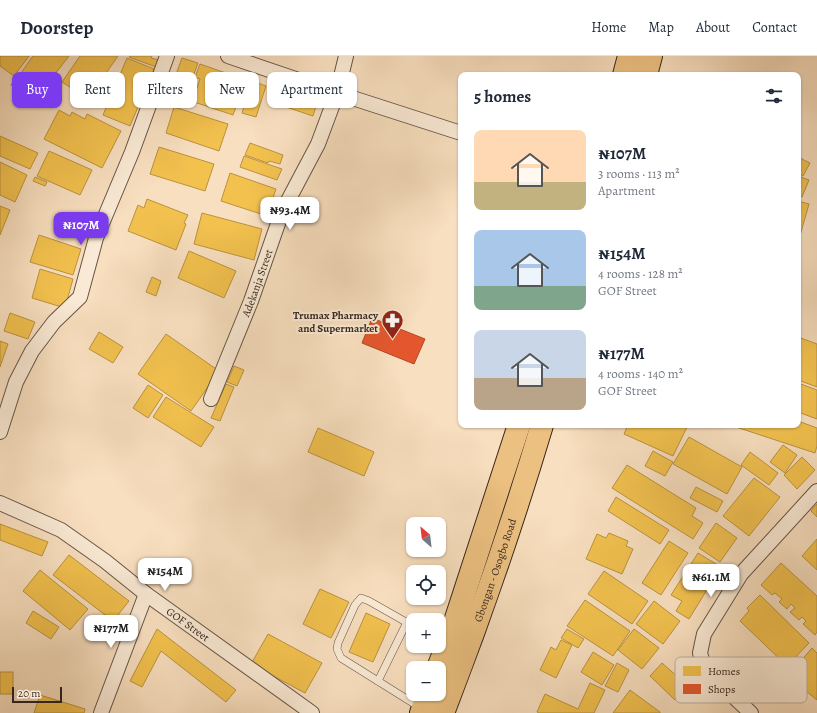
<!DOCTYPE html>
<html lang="en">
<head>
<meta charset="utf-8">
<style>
  :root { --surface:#fff; --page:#f6f6f7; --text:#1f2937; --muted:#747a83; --line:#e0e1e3; --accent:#7c3aed }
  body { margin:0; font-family:Alegreya,serif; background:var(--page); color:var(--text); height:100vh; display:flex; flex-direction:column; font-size:15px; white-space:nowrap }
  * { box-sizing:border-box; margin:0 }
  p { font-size:13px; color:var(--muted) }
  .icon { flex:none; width:22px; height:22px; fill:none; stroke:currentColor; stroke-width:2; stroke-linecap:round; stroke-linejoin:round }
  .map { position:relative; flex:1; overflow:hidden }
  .drawer { position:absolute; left:458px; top:16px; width:343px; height:356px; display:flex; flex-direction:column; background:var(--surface); border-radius:8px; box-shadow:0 1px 3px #0004 }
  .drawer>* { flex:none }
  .guide { position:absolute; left:12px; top:16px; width:380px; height:36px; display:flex; gap:8px }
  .needle { width:26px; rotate:332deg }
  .buttons { position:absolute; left:406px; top:461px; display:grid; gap:8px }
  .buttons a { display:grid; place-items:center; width:40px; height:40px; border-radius:8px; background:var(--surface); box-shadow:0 1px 3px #0004; font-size:20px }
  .scale { position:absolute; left:12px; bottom:10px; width:50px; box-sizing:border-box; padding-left:4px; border:2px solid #36261d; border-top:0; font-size:11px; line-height:14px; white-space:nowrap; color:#36261d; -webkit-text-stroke:3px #faead5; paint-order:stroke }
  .price { position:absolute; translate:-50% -34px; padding:0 9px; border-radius:8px; background:#fff; color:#222; font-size:13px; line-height:26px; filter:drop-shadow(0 1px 2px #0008) }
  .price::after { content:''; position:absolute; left:50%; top:24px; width:12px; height:9px; margin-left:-6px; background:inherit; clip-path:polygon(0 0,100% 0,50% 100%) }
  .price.current { background:var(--accent); color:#fff }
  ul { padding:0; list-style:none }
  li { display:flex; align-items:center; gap:12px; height:100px; padding:0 16px }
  li span { display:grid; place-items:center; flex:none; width:112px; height:80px; border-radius:8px; color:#555 }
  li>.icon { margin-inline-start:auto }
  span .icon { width:48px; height:48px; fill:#fffc; stroke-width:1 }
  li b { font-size:17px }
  h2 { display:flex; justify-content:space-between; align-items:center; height:48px; padding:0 16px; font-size:17px }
  .pill { padding:0 14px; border-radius:8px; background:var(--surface); box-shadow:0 1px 3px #0004; font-size:14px; line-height:36px }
  .pill.current { background:var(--accent); color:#fff }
  header { display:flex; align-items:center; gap:24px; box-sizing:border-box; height:56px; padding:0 20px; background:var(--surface); border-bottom:1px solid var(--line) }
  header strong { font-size:19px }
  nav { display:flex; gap:22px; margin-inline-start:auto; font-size:14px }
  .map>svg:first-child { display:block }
  .homes { fill:#f2c14e; stroke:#ba923f }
  .shops { fill:#e4572e; stroke:#b04829 }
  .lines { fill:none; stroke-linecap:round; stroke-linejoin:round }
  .lane-casing { stroke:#665446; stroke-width:8 }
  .street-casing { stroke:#665446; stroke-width:16 }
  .primary-casing { stroke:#36261d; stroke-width:24 }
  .lane { stroke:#faead5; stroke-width:7 }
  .street { stroke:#faead5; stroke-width:14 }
  .primary { stroke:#ecc080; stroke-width:22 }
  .labels { text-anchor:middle; stroke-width:4; stroke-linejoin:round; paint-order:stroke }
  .street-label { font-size:11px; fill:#36261d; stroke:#faead5 }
  .poi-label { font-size:11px; font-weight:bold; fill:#36261d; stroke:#faead5; text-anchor:end }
  .key { fill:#faead5; stroke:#bfaf9e; stroke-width:1 }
  .key-label { font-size:11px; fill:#36261d }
</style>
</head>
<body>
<header>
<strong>Doorstep</strong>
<nav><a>Home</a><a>Map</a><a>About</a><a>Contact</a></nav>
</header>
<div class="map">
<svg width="817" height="657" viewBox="0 0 817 657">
  <rect width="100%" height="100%" fill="#f8dfbf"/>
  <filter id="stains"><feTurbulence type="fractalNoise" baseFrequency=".005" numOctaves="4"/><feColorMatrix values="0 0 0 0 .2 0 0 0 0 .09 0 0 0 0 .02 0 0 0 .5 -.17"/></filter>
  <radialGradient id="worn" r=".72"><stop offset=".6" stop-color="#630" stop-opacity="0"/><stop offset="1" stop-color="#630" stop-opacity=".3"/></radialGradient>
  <g class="homes">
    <path d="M0,0H29L14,20L0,10Z"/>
    <path d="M33,0H69L48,27L36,18L31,25L21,17Z"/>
    <path d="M80,0H118L88,43L62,26Z"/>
    <path d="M130,0H152L151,2L159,4L156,11L129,1Z"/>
    <path d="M127,2L154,13L130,70L103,59Z"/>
    <path d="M182,2L198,7L183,48L167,43Z"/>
    <path d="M200,8L246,24L233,59L188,44L193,31L197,32L200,23L195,21Z"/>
    <path d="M19,17L51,38L43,50L11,29Z"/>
    <path d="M252,25L266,30L256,61L242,57Z"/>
    <path d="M273,32L317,47L313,60L268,45Z"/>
    <path d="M174,51L228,68L219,95L166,77Z"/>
    <path d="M59,54L70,60L72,56L85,63L87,58L121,75L102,112L44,83Z"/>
    <path d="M0,80L38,97L30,113L0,100Z"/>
    <path d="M250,87L283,99L280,108L269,105L268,107L245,99Z"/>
    <path d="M159,91L214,108L205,135L150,118Z"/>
    <path d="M49,95L92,114L80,139L37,120Z"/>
    <path d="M244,100L282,113L277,124L240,111Z"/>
    <path d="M798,101L810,107L803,120L798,117Z"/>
    <path d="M0,106L27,119L15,146L0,139Z"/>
    <path d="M230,117L276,133L267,160L221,145Z"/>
    <path d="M798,120L809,124L802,141L798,139Z"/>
    <path d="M35,121L47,126L45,130L33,125Z"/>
    <path d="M147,143L188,159L184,167L186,168L176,194L128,175L138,149L144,152Z"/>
    <path d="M798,145L809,148L799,183L798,182Z"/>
    <path d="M0,150L10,154L0,179Z"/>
    <path d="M202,157L262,173L254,204L194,188Z"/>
    <path d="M39,179L81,193L73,219L30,206Z"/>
    <path d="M189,195L236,215L224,242L178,222Z"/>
    <path d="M40,213L73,223L65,252L32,242Z"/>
    <path d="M152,221L161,225L156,240L146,236Z"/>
    <path d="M10,257L35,266L28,283L4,275Z"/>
    <path d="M99,276L123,291L113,307L89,293Z"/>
    <path d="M166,278L219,315L191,355L138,318Z"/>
    <path d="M798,281L817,288V331L798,324Z"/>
    <path d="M0,285L8,288L0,311Z"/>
    <path d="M234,310L244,314L237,330L227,326Z"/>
    <path d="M798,327L817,334V363L798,356Z"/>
    <path d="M226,328L234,331L220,365L211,362Z"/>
    <path d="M148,329L163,339L148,362L133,352Z"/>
    <path d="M166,341L214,371L201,391L153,361Z"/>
    <path d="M798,365L817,372V390L815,397L736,371L737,369H798Z"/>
    <path d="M628,369H688L673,400L624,378Z"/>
    <path d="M318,372L374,396L364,420L308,396Z"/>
    <path d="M689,381L742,411L727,438L673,408Z"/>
    <path d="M783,389L797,399L785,417L770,406Z"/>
    <path d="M653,395L673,406L665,420L645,410Z"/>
    <path d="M750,396L778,417L769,429L741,409Z"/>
    <path d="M802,401L815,414L797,433L784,419Z"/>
    <path d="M627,409L696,452L692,460L703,467L693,483L612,432Z"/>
    <path d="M754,422L780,441L749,480L723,460Z"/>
    <path d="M696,431L723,445L717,456L690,442Z"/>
    <path d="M616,441L669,474L660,488L608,455Z"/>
    <path d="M817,448V461L811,455Z"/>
    <path d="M716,467L737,482L720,506L699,492Z"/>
    <path d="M0,468L48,486L42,500L0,484Z"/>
    <path d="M609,477L628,485L626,490L633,493L622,518L586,503L597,478L606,482Z"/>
    <path d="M817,483V514L802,500Z"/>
    <path d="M669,485L688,497L661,539L642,527Z"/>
    <path d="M698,497L721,511L689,563L676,555L682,545L671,539Z"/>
    <path d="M69,499L129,545L113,565L53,519Z"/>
    <path d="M781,507L817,540V576L815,579L803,568L806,565L802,561L799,564L790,556L795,552L791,548L787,553L779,546L782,543L775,537L772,539L761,529Z"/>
    <path d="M40,514L88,553L70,574L23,535Z"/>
    <path d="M604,515L648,545L632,568L588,538Z"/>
    <path d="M320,533L349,546L331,582L303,568Z"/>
    <path d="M760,539L809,587L787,610L740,565L749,555L747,552Z"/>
    <path d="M585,544L630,575L613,600L567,570Z"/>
    <path d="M654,545L680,565L663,588L636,568Z"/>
    <path d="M33,555L59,571L51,583L26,567Z"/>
    <path d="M366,557L390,568L373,606L349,596Z"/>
    <path d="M157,573L236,634L226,646L161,595L142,631L130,625Z"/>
    <path d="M567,573L584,583L578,592L561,582Z"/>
    <path d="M634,573L659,592L642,613L618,594Z"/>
    <path d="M268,578L322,607L305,637L251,608Z"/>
    <path d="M561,584L572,589L556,622L540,614L551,591L556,594Z"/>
    <path d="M812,592L817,597V644L788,620Z"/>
    <path d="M593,596L614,609L602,629L581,616Z"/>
    <path d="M617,607L629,614L618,636L605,630Z"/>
    <path d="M662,607L688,630L675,644L650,620Z"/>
    <rect x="0" y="616" width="13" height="22"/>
    <path d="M590,627L605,634L594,657H539L537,656L545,638L578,653Z"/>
    <path d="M630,634L660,656V657H613Z"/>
    <path d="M40,639L85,653L84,657H34Z"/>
  </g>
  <path class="shops" d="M372,262L425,283L414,308L362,287Z"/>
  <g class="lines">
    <defs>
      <g id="lane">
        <path d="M413,570L369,545L361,542L355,549L338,587L337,593L341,602L421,652"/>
        <path d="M378,625L407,566"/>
      </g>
      <g id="street">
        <path d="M228,0L337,37L461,77"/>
        <path id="s1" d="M211,343L251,245L282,156L318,88L337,37L346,0"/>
        <path d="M0,376L16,326L32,295L54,266L80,241L96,182L132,96L167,0"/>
        <path id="s2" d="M0,447L61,474L105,505L146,538L312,657"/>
        <path d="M101,657L146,538"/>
        <path d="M751,657L705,614L700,597L704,578L741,518L817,435"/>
      </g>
      <g id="primary">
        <path d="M624,19L629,0"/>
        <path d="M646,19L651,0"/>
        <path d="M438,612L450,581L519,369"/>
        <path d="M421,657L428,638"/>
        <path id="s3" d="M443,657C480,562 513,466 542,369"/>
      </g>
    </defs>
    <use href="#lane" class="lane-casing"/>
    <use href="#street" class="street-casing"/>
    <use href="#primary" class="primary-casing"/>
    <use href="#lane" class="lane"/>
    <use href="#street" class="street"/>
    <use href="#primary" class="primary"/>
  </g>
  <defs>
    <symbol id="pharmacy-pin" viewBox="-11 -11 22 30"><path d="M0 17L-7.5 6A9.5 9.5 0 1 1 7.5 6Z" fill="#8f2418" stroke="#faead5"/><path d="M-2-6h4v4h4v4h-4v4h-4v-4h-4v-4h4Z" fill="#fff"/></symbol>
  </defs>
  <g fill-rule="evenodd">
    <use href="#pharmacy-pin" x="380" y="252" width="25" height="34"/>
  </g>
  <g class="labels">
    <g class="street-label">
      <text dy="4" stroke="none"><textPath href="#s1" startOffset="125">Adekanja Street</textPath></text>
      <text dy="4" stroke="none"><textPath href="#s3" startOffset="152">Gbongan - Osogbo Road</textPath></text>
      <text dy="4" stroke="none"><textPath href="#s2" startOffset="225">GOF Street</textPath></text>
    </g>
    <g class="poi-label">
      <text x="378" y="263">Trumax Pharmacy<tspan x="378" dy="13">and Supermarket</tspan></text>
    </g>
  </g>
  <rect x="675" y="601" width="132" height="46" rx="6" class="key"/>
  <rect x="683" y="610" width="18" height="10" fill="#f2c14e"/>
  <rect x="683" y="628" width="18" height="10" fill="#e4572e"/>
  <g class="key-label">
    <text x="708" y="619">Homes</text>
    <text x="708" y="637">Shops</text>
  </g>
  <rect width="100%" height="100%" filter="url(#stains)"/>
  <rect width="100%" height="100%" fill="url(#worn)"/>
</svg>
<div class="buttons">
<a><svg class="needle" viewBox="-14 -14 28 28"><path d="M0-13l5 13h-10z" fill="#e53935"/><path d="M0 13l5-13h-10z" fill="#747a83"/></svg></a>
<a><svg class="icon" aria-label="locate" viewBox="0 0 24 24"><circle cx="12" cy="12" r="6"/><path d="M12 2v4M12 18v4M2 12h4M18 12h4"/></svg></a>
<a>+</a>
<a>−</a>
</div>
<div class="scale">20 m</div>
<b class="price" style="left:290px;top:175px">₦93.4M</b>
<b class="price current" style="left:81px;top:190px">₦107M</b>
<b class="price" style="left:165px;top:536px">₦154M</b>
<b class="price" style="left:711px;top:542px">₦61.1M</b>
<b class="price" style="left:111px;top:593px">₦177M</b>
<div class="guide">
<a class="pill current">Buy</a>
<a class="pill">Rent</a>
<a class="pill">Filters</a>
<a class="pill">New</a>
<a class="pill">Apartment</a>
</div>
<section class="drawer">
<h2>5 homes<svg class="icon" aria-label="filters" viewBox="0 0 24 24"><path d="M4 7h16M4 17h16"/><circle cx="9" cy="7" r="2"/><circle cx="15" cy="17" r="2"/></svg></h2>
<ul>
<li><span style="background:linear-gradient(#ffd9b3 65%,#c2b280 0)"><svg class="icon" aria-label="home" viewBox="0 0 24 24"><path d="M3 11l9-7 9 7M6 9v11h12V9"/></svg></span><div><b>₦107M</b><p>3 rooms · 113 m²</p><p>Apartment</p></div></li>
<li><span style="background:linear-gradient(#a9c7e8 70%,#7fa58c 0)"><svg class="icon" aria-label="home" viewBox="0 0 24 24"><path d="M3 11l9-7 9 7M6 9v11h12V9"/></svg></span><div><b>₦154M</b><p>4 rooms · 128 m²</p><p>GOF Street</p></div></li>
<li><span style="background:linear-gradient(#c9d6e8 60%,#b9a48a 0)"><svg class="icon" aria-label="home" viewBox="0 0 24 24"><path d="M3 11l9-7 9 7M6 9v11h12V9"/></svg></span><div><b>₦177M</b><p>4 rooms · 140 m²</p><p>GOF Street</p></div></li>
</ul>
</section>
</div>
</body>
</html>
